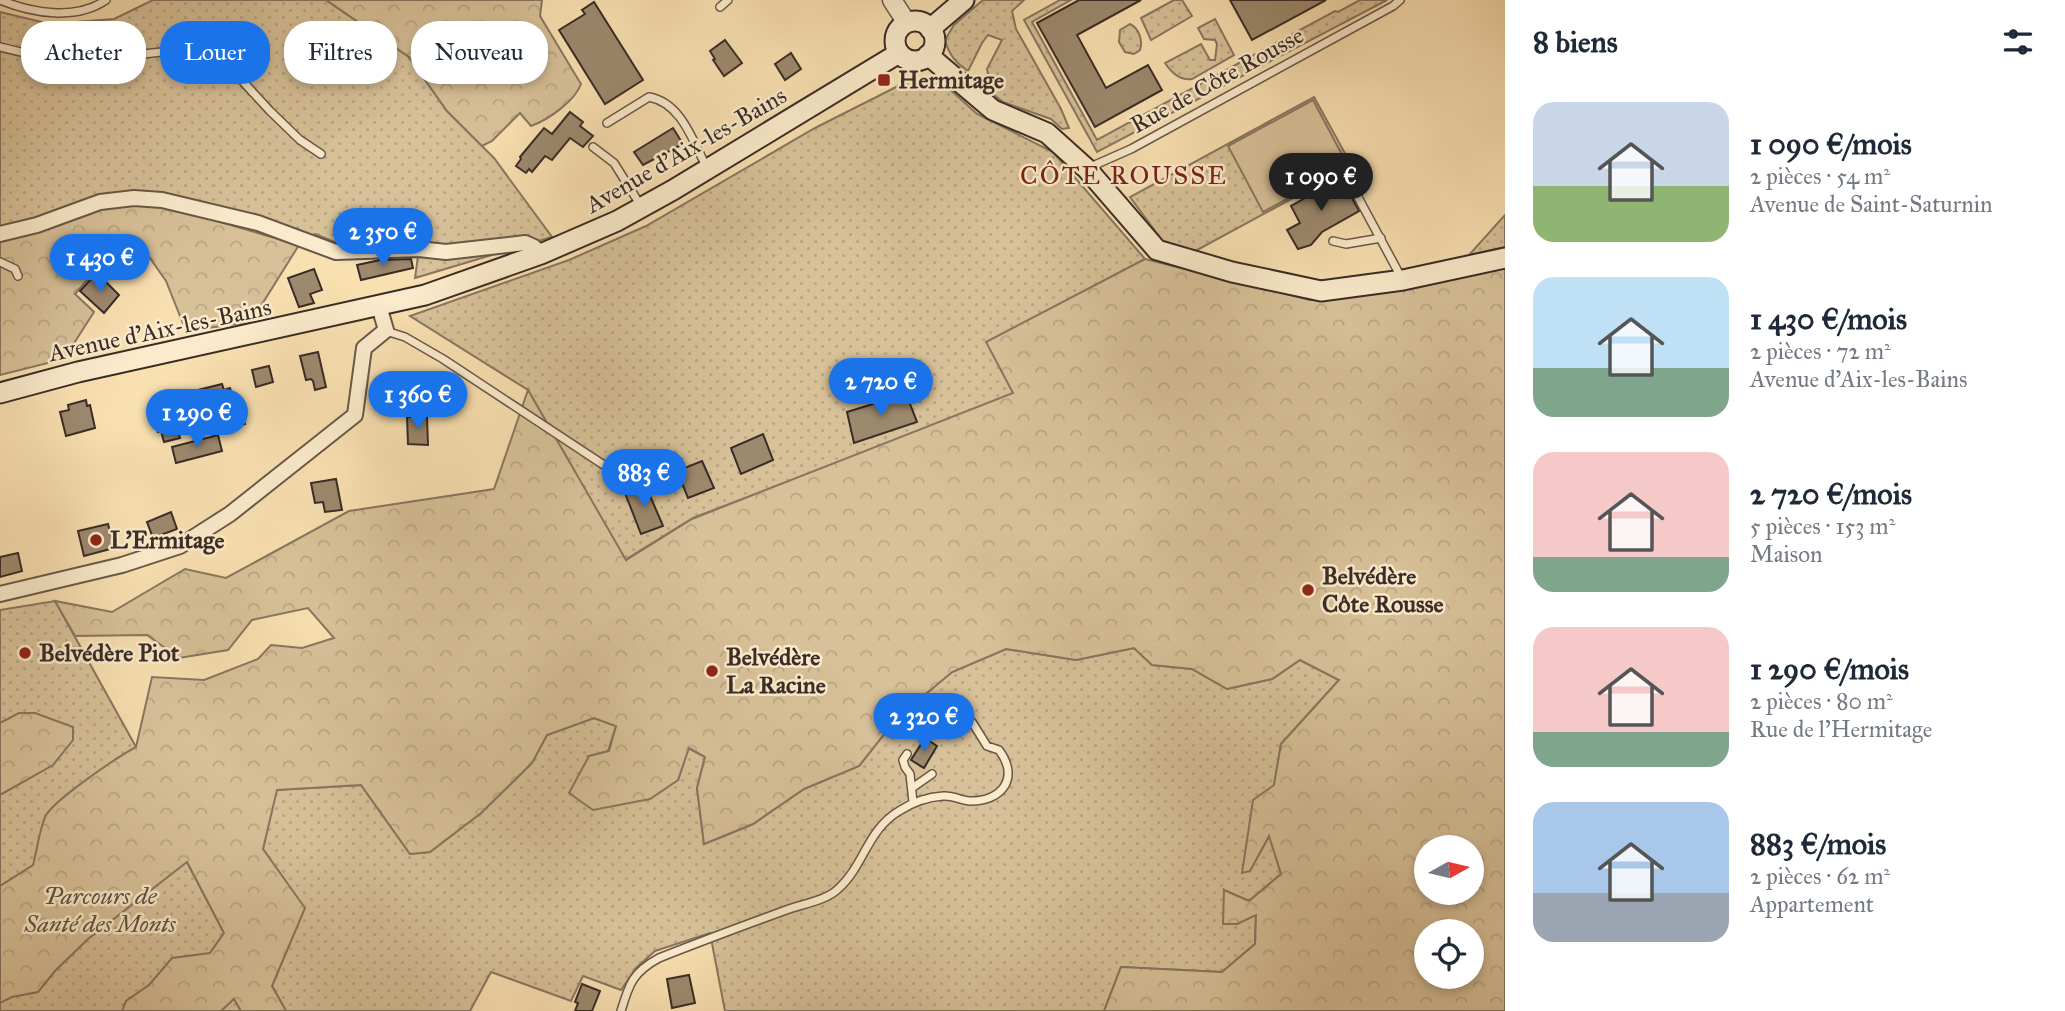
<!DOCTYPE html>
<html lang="fr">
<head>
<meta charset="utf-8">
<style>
  :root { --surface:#fff; --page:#f2f2f3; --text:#1f2937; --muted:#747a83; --accent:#1a73e8 }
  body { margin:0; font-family:"IM FELL Great Primer",serif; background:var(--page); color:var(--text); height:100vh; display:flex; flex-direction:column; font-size:26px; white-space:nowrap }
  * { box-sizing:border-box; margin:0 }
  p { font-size:23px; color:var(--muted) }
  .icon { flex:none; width:38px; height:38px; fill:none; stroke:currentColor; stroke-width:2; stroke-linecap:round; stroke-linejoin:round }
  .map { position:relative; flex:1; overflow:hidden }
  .sheet { display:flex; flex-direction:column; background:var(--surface); width:560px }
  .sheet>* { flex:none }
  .banner { position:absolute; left:21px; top:21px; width:665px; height:63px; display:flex; gap:14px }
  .needle { width:46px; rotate:82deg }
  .buttons { position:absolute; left:1414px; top:835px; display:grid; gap:14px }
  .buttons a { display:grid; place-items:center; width:70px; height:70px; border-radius:50%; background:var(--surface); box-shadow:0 4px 10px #0003; font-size:35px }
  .price { position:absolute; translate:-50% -60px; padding:0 16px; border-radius:24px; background:var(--accent); color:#fff; font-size:23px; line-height:46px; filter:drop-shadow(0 2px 4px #0008) }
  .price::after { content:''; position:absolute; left:50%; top:42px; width:21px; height:16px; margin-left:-10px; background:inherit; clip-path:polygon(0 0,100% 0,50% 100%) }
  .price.selected { background:#222; color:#fff }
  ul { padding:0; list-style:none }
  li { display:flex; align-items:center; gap:21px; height:175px; padding:0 28px }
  li span { display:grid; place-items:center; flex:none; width:196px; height:140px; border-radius:21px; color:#555 }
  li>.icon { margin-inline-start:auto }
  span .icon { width:84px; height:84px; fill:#fffc; stroke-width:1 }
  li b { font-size:30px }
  h2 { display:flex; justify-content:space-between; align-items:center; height:84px; padding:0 28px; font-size:30px }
  .chip { padding:0 24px; border-radius:28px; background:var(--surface); box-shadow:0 4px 10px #0003; font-size:24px; line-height:63px }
  .chip.selected { background:var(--accent); color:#fff }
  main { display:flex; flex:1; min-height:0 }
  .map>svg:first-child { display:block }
  .grass { fill:url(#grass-dots); stroke:#887660; stroke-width:2 }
  .forest { fill:url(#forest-crowns); stroke:#887660; stroke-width:2; fill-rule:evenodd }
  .garden { fill:#d8c199; stroke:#887660; stroke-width:2 }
  .building { fill:#9d896e; stroke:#392b26; stroke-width:2 }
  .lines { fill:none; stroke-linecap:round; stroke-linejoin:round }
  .service-casing { stroke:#695849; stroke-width:10 }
  .minor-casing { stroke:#695849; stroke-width:18 }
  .tertiary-casing { stroke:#695849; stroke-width:21 }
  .secondary-casing { stroke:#392b26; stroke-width:23 }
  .service { stroke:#fbebcc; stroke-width:7 }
  .minor { stroke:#fbebcc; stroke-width:14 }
  .tertiary { stroke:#fbebcc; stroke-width:18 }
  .secondary { stroke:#fbebcc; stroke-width:19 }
  .poi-dot { fill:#8f2418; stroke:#fbebcc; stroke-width:2.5 }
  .labels { text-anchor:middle; stroke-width:5; stroke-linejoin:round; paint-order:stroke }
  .poi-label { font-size:24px; font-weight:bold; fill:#392b26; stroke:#fbebcc; text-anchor:start }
  .street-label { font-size:24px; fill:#392b26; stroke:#fbebcc }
  .park-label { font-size:24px; font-style:italic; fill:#615043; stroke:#fbebcc }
  .neighbourhood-label { font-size:26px; letter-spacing:2px; fill:#7a1f14; stroke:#fbebcc }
</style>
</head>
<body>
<main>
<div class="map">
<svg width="1505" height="1011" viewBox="0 0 1505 1011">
  <defs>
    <pattern id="grass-dots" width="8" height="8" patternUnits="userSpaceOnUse" patternTransform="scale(1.75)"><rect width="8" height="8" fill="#d8c199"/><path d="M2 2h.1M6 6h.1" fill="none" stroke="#baa684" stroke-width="1.8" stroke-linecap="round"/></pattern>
    <pattern id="forest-crowns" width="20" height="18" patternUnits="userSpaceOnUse" patternTransform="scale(1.75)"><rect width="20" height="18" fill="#d8c199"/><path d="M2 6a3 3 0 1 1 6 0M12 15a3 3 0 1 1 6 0" fill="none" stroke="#baa684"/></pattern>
  </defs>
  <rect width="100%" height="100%" fill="#f9e0b1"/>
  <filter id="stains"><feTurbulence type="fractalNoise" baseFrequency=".00286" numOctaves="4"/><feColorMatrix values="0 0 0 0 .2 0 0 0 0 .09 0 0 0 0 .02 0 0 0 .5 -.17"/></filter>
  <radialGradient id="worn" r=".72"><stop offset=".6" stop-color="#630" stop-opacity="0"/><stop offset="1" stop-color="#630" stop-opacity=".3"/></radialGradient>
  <g class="grass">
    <path d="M153,0H326L409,57L447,111L494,158L552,237L415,278L419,249L342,245L315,234L299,245L0,238V12L50,24L114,19Z"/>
    <path d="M983,0H1024L1012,11L1016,29L1061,109L1069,128L1062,129L1051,119L1003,102L994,95L990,85L987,69L1002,40L988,35L982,43L968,71C956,63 949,55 945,40L954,25Z"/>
    <path d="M1060,0H1071L1032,22L1097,140L1335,11L1338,12L1360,0H1387L1097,152L1024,20Z"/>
    <path d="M1174,0H1182L1192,16L1151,40L1141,18Z"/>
    <path d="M1215,19L1234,55L1192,79C1180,81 1171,72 1165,63L1201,44L1210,60H1215L1217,44L1215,40L1204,39L1198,28Z"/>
    <path d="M1130,24C1139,28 1143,41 1140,50L1134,54L1125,52L1119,42L1120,30Z"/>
    <path d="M935,76L977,114L1053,152L1145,259L987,342L1014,394L693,518L625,560L528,390L410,316L569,260L646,226L815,128L904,83Z"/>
    <path d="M1314,97L1352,166L1188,255L1167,247L1130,197Z"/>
    <path d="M1505,215V247L1469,255Z"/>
    <path d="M55,601L136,747L187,862L224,933L210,953L241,1011H0V610Z"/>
    <path d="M1134,648L1152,665L1192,669L1227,689L1272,679L1300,660L1339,680L1281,744L1274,785L1250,870L1270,835L1281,874L1249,901L1224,890L1237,924L1256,914L1255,944L1222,972L1121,967L1104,1011H725L710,933L655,951L636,968L621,990L583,976L571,1001L491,972L470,1011H286L272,986L304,908L263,849L276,790L361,785L410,854L430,852L481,813L532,763L547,735L594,718L616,726L608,751L589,756L678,780L688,748L705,757L697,788L704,844L753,824L804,789L859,766L897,718L952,672L1006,649L1076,660Z"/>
  </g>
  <g class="forest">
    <path d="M326,0H542L540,16L581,84C575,101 548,120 531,126L520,113L492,141L482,146L447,111L409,57Z"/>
    <path d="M114,204L169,207L299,245L251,322L186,331L166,281L147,254L119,278L92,274L75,294L94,312L64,359L0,375V238Z"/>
    <path d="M1145,259L1310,300L1505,268V1011H1104L1121,967L1222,972L1255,944L1256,915L1237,924H1223L1224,890L1249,901L1281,874L1269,836L1250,871L1242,873L1253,800L1274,785L1281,744L1339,680L1300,660L1272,679L1227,689L1192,669L1152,665L1134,648L1076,660L1006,649L952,672L897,718L859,766L804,789L753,824L704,844L697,788L705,757L689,748L678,780L650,799L593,810L569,793L589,756L609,751L616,726L594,718L547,735L532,763L481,813L430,852L410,854L361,785L277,790L263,849L305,908L272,986L286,1011H241L234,999L221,1011H122L126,1001L149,985L172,958L210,953L224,933L187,862L88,939L55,971L38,992L12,997L0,1003V886L33,865C37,850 39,832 45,817C52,801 119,756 136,747L152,677L204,680L258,659L271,645L302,648L334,638L308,608L252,620L228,650L179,658L147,635L75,636L55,601L112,612L185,569L226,578L349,511L494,489L528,390L626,560L692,519L1013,393L986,342ZM1426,847H1472V892H1426ZM1426,931H1472V976H1426Z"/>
    <path d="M19,713H35L73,727V740L53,765L0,795V723Z"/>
  </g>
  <path class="garden" d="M1313,100L1348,166L1263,212L1228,146Z"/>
  <g class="building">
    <path d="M1079,0H1141L1077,35L1106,88L1148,65L1162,90L1095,127L1037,23Z"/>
    <path d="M1230,0H1326L1252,40Z"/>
    <path d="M594,2L643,80L605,104L559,30L585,14L582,10Z"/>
    <path d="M725,40L742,63L724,76L713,60L715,59L710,51Z"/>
    <path d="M791,53L801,69L785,80L775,64Z"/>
    <path d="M570,112L583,122L580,126L593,136L583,147L570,138L552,160L545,156L532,172L529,169L526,173L516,166L521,159L520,157L544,128L552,134Z"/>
    <path d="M673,128L683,144L643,165L634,152Z"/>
    <path d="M1341,178L1359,211L1322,232L1311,245L1298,249L1287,230L1300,223L1291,206Z"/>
    <path d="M411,259L413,268L361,280L357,265L380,260Z"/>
    <path d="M314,269L322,290L310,294L314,303L299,307L288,278Z"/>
    <path d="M93,277L98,282L102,278L119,295L104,313L80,291Z"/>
    <path d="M318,352L326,387L315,390L313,381L311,379L306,380L300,356Z"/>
    <path d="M269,366L273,382L256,387L252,370Z"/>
    <path d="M427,375L430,394L405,398L402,378Z"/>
    <path d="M222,384L224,390L230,388L233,398L237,397L245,424L220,431L215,411L175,421L180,438L164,442L161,431L158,432L152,410L156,408V405L167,401L166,398Z"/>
    <path d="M902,395L904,400L908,399L917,422L854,443L847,412Z"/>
    <path d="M86,400L87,406L90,405L95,428L66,436L60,412L69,410L68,405Z"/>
    <path d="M407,417H427L428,445L408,444Z"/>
    <path d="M763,434L773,460L741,474L731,448Z"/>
    <path d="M218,435L222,451L176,463L172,447Z"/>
    <path d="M702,461L714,488L688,498L677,471Z"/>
    <path d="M336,479L342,510L325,512L323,502L315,503L311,483Z"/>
    <path d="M645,484L663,526L641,534L625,493Z"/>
    <path d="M171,512L177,529L153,538L147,522Z"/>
    <path d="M108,524L114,548L84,556L78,531Z"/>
    <path d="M18,553L22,571L0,577V557Z"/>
    <path d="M925,738L937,746L924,768L911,760Z"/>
    <path d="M689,975L695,1003L672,1008L667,979Z"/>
    <path d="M582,984L600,991L592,1011H575L578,1003L575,1002Z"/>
  </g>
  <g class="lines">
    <defs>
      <g id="service">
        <path d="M0,0C32,13 76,21 106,0"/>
        <path d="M720,7L728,0"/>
        <path d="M0,47L79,66L93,65L143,54L171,51L212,56L225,62L270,111L300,140L321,154"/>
        <path d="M607,123L649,97C682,103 693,142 707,168"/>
        <path d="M593,147L614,163L641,206"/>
        <path d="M1088,168L1131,149L1393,6L1400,0"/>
        <path d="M1345,173L1401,277"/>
        <path d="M1333,241L1346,244L1381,238"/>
        <path d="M0,262L15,269L18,276"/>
        <path d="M386,331L405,337L443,359L625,479"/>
        <path d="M907,754L903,760L905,767L910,774L913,802"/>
        <path d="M912,788L932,774"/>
        <path d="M621,1011C629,984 633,972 659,958C702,941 745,925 789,909C803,904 827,900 838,889C864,866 867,830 899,811C913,802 926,797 943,796C952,795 960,800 969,801C1002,802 1020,778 999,750L987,746L972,722"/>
      </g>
      <g id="minor">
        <path d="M0,234L37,225L100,202L134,198L162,200L258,223L336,252L419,249L446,252L525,243L534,247L541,254"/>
        <path d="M0,594L122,565L180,546L230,514L355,415L364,348L386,330L379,306"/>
      </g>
      <path id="tertiary" d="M892,0L907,23"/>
      <g id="secondary">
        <circle cx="915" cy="41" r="20"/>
        <path d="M930,29L964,0"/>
        <path d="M928,55L993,110L1047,133L1087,169L1157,250L1232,272L1321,291L1403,280L1505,258"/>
        <path d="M0,393L78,372L425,295L541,254L617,221L673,190L899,53"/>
      </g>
    </defs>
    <use href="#service" class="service-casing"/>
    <use href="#minor" class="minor-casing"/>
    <use href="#tertiary" class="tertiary-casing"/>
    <use href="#secondary" class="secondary-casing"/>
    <use href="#service" class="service"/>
    <use href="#minor" class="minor"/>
    <use href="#tertiary" class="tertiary"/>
    <use href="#secondary" class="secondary"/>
  </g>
  <g class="poi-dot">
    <rect x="877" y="73" width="14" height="14" rx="3.5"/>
    <circle cx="96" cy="540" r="7"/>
    <circle cx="1308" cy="590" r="7"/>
    <circle cx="25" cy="653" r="7"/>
    <circle cx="712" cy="671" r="7"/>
  </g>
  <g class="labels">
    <g class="poi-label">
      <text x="898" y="88">Hermitage</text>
      <text x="110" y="548">L'Ermitage</text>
      <text x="1322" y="584">Belvédère<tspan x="1322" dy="28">Côte Rousse</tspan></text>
      <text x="39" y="661">Belvédère Piot</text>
      <text x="726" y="665">Belvédère<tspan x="726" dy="28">La Racine</tspan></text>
    </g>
    <g class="street-label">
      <text transform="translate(1217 80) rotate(-29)" y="8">Rue de Côte Rousse</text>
      <text transform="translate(686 150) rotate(-30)" y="8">Avenue d'Aix-les-Bains</text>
      <text transform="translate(160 330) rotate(-12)" y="8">Avenue d'Aix-les-Bains</text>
    </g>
    <g class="park-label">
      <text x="100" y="904">Parcours de<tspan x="100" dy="28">Santé des Monts</tspan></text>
    </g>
    <g class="neighbourhood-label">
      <text x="1124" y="184">CÔTE ROUSSE</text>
    </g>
  </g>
  <rect width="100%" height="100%" filter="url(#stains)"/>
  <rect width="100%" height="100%" fill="url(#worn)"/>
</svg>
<div class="buttons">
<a><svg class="needle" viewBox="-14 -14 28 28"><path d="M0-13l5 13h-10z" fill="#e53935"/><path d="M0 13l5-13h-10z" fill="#747a83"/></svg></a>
<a><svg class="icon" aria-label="locate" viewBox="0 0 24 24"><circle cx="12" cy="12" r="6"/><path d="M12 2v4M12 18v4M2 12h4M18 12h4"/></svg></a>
</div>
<b class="price selected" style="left:1321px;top:213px">1 090 €</b>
<b class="price" style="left:383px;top:268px">2 350 €</b>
<b class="price" style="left:100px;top:294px">1 430 €</b>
<b class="price" style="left:881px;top:418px">2 720 €</b>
<b class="price" style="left:418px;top:431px">1 360 €</b>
<b class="price" style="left:197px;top:449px">1 290 €</b>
<b class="price" style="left:644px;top:509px">883 €</b>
<b class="price" style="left:924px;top:753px">2 320 €</b>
<div class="banner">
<a class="chip">Acheter</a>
<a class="chip selected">Louer</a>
<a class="chip">Filtres</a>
<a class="chip">Nouveau</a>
</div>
</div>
<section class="sheet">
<h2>8 biens<svg class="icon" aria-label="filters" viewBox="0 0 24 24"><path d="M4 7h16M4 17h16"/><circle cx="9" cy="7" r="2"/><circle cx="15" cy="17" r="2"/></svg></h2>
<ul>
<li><span style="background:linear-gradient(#c9d6e8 60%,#8fb573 0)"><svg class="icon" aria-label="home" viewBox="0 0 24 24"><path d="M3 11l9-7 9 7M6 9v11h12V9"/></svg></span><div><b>1 090 €/mois</b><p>2 pièces · 54 m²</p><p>Avenue de Saint-Saturnin</p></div></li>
<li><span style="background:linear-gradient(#bfe0f5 65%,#7fa58c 0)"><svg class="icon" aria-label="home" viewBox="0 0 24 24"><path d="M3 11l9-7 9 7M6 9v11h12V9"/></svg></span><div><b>1 430 €/mois</b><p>2 pièces · 72 m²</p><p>Avenue d'Aix-les-Bains</p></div></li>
<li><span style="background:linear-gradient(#f6c9c9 75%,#7fa58c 0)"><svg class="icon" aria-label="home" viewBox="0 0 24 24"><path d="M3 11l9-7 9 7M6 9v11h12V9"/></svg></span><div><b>2 720 €/mois</b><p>5 pièces · 153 m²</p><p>Maison</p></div></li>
<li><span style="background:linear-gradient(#f6c9c9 75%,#7fa58c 0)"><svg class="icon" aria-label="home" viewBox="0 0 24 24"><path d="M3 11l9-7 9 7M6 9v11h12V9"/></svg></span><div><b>1 290 €/mois</b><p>2 pièces · 80 m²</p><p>Rue de l'Hermitage</p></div></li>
<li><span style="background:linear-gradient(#a9c7e8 65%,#9aa5b1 0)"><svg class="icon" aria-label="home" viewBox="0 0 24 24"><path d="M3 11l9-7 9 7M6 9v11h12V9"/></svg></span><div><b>883 €/mois</b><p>2 pièces · 62 m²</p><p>Appartement</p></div></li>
</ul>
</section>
</main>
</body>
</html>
